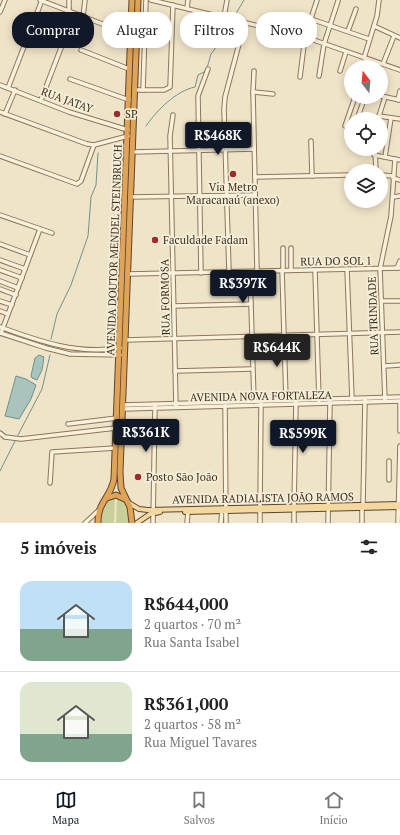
<!DOCTYPE html>
<html lang="pt">
<head>
<meta charset="utf-8">
<style>
  :root { --surface:#fff; --page:#f6f6f6; --text:#222; --muted:#767676; --line:#e0e0e0; --accent:#111827 }
  body { margin:0; font-family:"PT Serif",serif; background:var(--page); color:var(--text); height:100vh; display:flex; flex-direction:column; font-size:15px; white-space:nowrap }
  * { box-sizing:border-box; margin:0 }
  p { font-size:13px; color:var(--muted) }
  .icon { flex:none; width:22px; height:22px; fill:none; stroke:currentColor; stroke-width:2; stroke-linecap:round; stroke-linejoin:round }
  .map { position:relative; height:523px; overflow:hidden }
  .drawer { display:flex; flex-direction:column; background:var(--surface); flex:1 }
  .drawer>* { flex:none }
  .top-card { position:absolute; left:12px; top:12px; width:376px; height:36px; display:flex; gap:8px }
  .needle { width:26px; rotate:344deg }
  .tools { position:absolute; left:344px; top:60px; display:grid; gap:8px }
  .tools a { display:grid; place-items:center; width:44px; height:44px; border-radius:50%; background:var(--surface); box-shadow:0 2px 10px #0003; font-size:20px }
  .price { position:absolute; translate:-50% -34px; padding:0 9px; border-radius:4px; background:var(--accent); color:#fff; font-size:13px; line-height:26px; filter:drop-shadow(0 1px 2px #0008) }
  .price::after { content:''; position:absolute; left:50%; top:24px; width:12px; height:9px; margin-left:-6px; background:inherit; clip-path:polygon(0 0,100% 0,50% 100%) }
  .price.current { background:#222; color:#fff }
  ul { padding:0; list-style:none }
  li { display:flex; align-items:center; gap:12px; height:100px; padding:0 20px }
  li+li { border-top:1px solid var(--line) }
  li span { display:grid; place-items:center; flex:none; width:112px; height:80px; border-radius:12px; color:#555 }
  li>.icon { margin-inline-start:auto }
  span .icon { width:48px; height:48px; fill:#fffc; stroke-width:1 }
  li b { font-size:17px }
  h2 { display:flex; justify-content:space-between; align-items:center; height:48px; padding:0 20px; font-size:17px }
  .tag { padding:0 14px; border-radius:16px; background:var(--surface); box-shadow:0 2px 10px #0003; font-size:14px; line-height:36px }
  .tag.current { background:var(--accent); color:#fff }
  .menu { display:flex; justify-content:space-around; align-items:center; height:56px; border-top:1px solid var(--line); background:var(--surface); font-size:11px; color:var(--muted) }
  .menu a { display:grid; justify-items:center; gap:2px }
  .menu .current { color:var(--accent) }
  .map>svg:first-child { display:block }
  .green { fill:#c9cf9b }
  .water { fill:#a9c4bc; stroke:#6f938a }
  .lines { fill:none; stroke-linecap:round; stroke-linejoin:round }
  .stream { stroke:#6f938a; stroke-width:1 }
  .minor-casing { stroke:#8d765c; stroke-width:5.5 }
  .major-casing { stroke:#5b4430; stroke-width:6 }
  .highway-casing { stroke:#5b4430; stroke-width:7 }
  .minor { stroke:#faf1dc; stroke-width:3.5 }
  .major { stroke:#f3d9a0; stroke-width:4 }
  .highway { stroke:#e0a458; stroke-width:5 }
  .poi-dot { fill:#9e2a2b; stroke:#f7eed8; stroke-width:1.5 }
  .labels { text-anchor:middle; stroke-width:3.5; stroke-linejoin:round; paint-order:stroke }
  .street-label { font-size:11px; fill:#3d2e20; stroke:#f7eed8 }
  .poi-label { font-size:11px; fill:#3d2e20; stroke:#f7eed8; text-anchor:start }
</style>
</head>
<body>
<div class="map">
<svg width="400" height="523" viewBox="0 0 400 523">
  <rect width="100%" height="100%" fill="#f0e4c8"/>
  <g class="green">
    <path d="M115,498L114,523H101C101,511 102,502 115,498Z"/>
    <path d="M117,498C129,502 130,511 129,523H116Z"/>
  </g>
  <g class="water">
    <path d="M39,355L44,357L42,370L37,380L32,378L31,376L35,358Z"/>
    <path d="M16,376L26,379L36,385L31,399L19,419L5,416Z"/>
  </g>
  <g class="lines">
    <g class="stream">
      <path d="M234,17L244,0"/>
      <path d="M207,68L211,54L223,38L231,22"/>
      <path d="M146,126C157,110 176,91 195,87L198,75L206,71"/>
      <path d="M51,339L57,314L71,285L88,236L91,197L96,185L98,153"/>
      <path d="M18,435L42,389L50,355"/>
      <path d="M0,471L15,441"/>
    </g>
    <defs>
      <g id="minor">
        <path d="M40,0L131,35"/>
        <path d="M151,0L305,37L400,70"/>
        <path d="M187,8L188,0"/>
        <path d="M69,11V0"/>
        <path d="M0,12L5,0"/>
        <path d="M83,17L85,0"/>
        <path d="M224,17L227,0"/>
        <path d="M311,19L369,39"/>
        <path d="M374,26L400,38"/>
        <path d="M348,31L356,9"/>
        <path d="M81,50L129,69"/>
        <path d="M364,58L377,16L379,0"/>
        <path d="M383,64L394,36"/>
        <path d="M364,67L366,59"/>
        <path d="M254,71L253,92L257,271"/>
        <path d="M340,71L346,52"/>
        <path d="M319,76L324,44L338,1"/>
        <path d="M300,77L305,37L317,0"/>
        <path d="M381,77L383,78"/>
        <path d="M70,79L129,100"/>
        <path d="M0,85L69,112L128,130"/>
        <path d="M349,86L351,87"/>
        <path d="M8,88L42,0"/>
        <path d="M135,90H164L170,87L173,5"/>
        <path d="M143,90L146,0"/>
        <path d="M253,92L273,94"/>
        <path d="M381,96L400,100"/>
        <path d="M41,100L74,14"/>
        <path d="M398,100L400,91"/>
        <path d="M0,112L87,144L94,145L128,136"/>
        <path d="M5,114L15,90"/>
        <path d="M173,115L170,136L176,407"/>
        <path d="M379,116L400,119"/>
        <path d="M357,119L365,97"/>
        <path d="M378,119L385,97"/>
        <path d="M345,126L355,97"/>
        <path d="M311,141L312,176"/>
        <path d="M375,149L376,171"/>
        <path d="M133,152L254,149"/>
        <path d="M374,155L400,160"/>
        <path d="M0,156L77,184L81,181L94,145"/>
        <path d="M385,157L391,118"/>
        <path d="M381,175L393,176"/>
        <path d="M255,177L351,175"/>
        <path d="M393,178L400,180"/>
        <path d="M131,197L255,195"/>
        <path d="M393,197L400,196"/>
        <path d="M0,215L52,233"/>
        <path d="M0,244L30,255"/>
        <path d="M283,248V270"/>
        <path d="M291,248V270"/>
        <path d="M0,260L25,269"/>
        <path d="M397,268L400,261"/>
        <path d="M347,269L352,399"/>
        <path d="M0,270L22,278"/>
        <path d="M282,270L286,400"/>
        <path d="M315,270L319,401"/>
        <path d="M229,272L224,109L225,97L239,44"/>
        <path d="M250,272L254,401"/>
        <path d="M201,273L198,96L208,69"/>
        <path d="M128,274L400,268"/>
        <path d="M0,281L18,288"/>
        <path d="M0,289L16,295"/>
        <path d="M0,301L12,305"/>
        <path d="M382,301H400"/>
        <path d="M174,306L251,304"/>
        <path d="M0,311L8,314"/>
        <path d="M0,327C38,341 78,355 120,348"/>
        <path d="M0,333L46,348L70,354L120,355"/>
        <path d="M1,333L40,229"/>
        <path d="M126,340L400,332"/>
        <path d="M384,366L400,365"/>
        <path d="M175,371L252,369"/>
        <path d="M385,400L380,269L391,216L395,159"/>
        <path d="M400,401V431"/>
        <path d="M123,405L400,397"/>
        <path d="M225,406L226,523"/>
        <path d="M123,409L400,401"/>
        <path d="M68,424L117,418"/>
        <path d="M0,433L5,437L21,439L116,428"/>
        <path d="M389,480V461"/>
        <path d="M50,483L52,452L115,448"/>
        <path d="M363,505L365,400"/>
        <path d="M260,507L261,404"/>
        <path d="M294,507L296,402"/>
        <path d="M85,523L99,510"/>
        <path d="M153,523L155,406"/>
        <path d="M187,523L188,512"/>
        <path d="M221,523L222,509"/>
        <path d="M260,523V510"/>
        <path d="M294,523V510"/>
        <path d="M328,523L330,402"/>
        <path d="M362,523V508"/>
        <path d="M398,523L400,446"/>
      </g>
      <g id="major">
        <path d="M129,503L139,509L148,510L400,504"/>
        <path d="M185,512L400,507"/>
        <path d="M137,523L150,514L160,512"/>
      </g>
      <g id="highway">
        <path d="M107,498L116,495L125,499"/>
        <path d="M98,523C97,503 111,497 114,479L132,0"/>
        <path d="M132,523L130,507L121,488L120,472L138,0"/>
      </g>
    </defs>
    <use href="#minor" class="minor-casing"/>
    <use href="#major" class="major-casing"/>
    <use href="#highway" class="highway-casing"/>
    <use href="#minor" class="minor"/>
    <use href="#major" class="major"/>
    <use href="#highway" class="highway"/>
  </g>
  <g class="poi-dot">
    <circle cx="117" cy="114" r="4"/>
    <circle cx="233" cy="174" r="4"/>
    <circle cx="155" cy="240" r="4"/>
    <circle cx="138" cy="477" r="4"/>
  </g>
  <g class="labels">
    <g class="street-label">
      <text transform="translate(67 100) rotate(20)" y="4">RUA JATAY</text>
      <text transform="translate(114 250) rotate(-88)" y="4">AVENIDA DOUTOR MENDEL STEINBRUCH</text>
      <text transform="translate(336 261) rotate(-1)" y="4">RUA DO SOL 1</text>
      <text transform="translate(165 297) rotate(-91)" y="4">RUA FORMOSA</text>
      <text transform="translate(373 316) rotate(-92)" y="4">RUA TRINDADE</text>
      <text transform="translate(261 396) rotate(-1)" y="4">AVENIDA NOVA FORTALEZA</text>
      <text transform="translate(263 498) rotate(-1)" y="4">AVENIDA RADIALISTA JOÃO RAMOS</text>
    </g>
    <g class="poi-label">
      <text x="125" y="118">SP</text>
      <text x="233" y="191" text-anchor="middle">Via Metro<tspan x="233" dy="13">Maracanaú (anexo)</tspan></text>
      <text x="163" y="244">Faculdade Fadam</text>
      <text x="146" y="481">Posto São João</text>
    </g>
  </g>
</svg>
<div class="tools">
<a><svg class="needle" viewBox="-14 -14 28 28"><path d="M0-13l5 13h-10z" fill="#e53935"/><path d="M0 13l5-13h-10z" fill="#767676"/></svg></a>
<a><svg class="icon" aria-label="locate" viewBox="0 0 24 24"><circle cx="12" cy="12" r="6"/><path d="M12 2v4M12 18v4M2 12h4M18 12h4"/></svg></a>
<a><svg class="icon" aria-label="layers" viewBox="0 0 24 24"><path d="M12 4l9 5-9 5-9-5zM3 14l9 5 9-5"/></svg></a>
</div>
<b class="price" style="left:218px;top:156px">R$468K</b>
<b class="price" style="left:243px;top:304px">R$397K</b>
<b class="price current" style="left:277px;top:368px">R$644K</b>
<b class="price" style="left:146px;top:453px">R$361K</b>
<b class="price" style="left:303px;top:454px">R$599K</b>
<div class="top-card">
<a class="tag current">Comprar</a>
<a class="tag">Alugar</a>
<a class="tag">Filtros</a>
<a class="tag">Novo</a>
</div>
</div>
<section class="drawer">
<h2>5 imóveis<svg class="icon" aria-label="filters" viewBox="0 0 24 24"><path d="M4 7h16M4 17h16"/><circle cx="9" cy="7" r="2"/><circle cx="15" cy="17" r="2"/></svg></h2>
<ul>
<li><span style="background:linear-gradient(#bfe0f5 60%,#7fa58c 0)"><svg class="icon" aria-label="home" viewBox="0 0 24 24"><path d="M3 11l9-7 9 7M6 9v11h12V9"/></svg></span><div><b>R$644,000</b><p>2 quartos · 70 m²</p><p>Rua Santa Isabel</p></div></li>
<li><span style="background:linear-gradient(#dfe7d0 65%,#7fa58c 0)"><svg class="icon" aria-label="home" viewBox="0 0 24 24"><path d="M3 11l9-7 9 7M6 9v11h12V9"/></svg></span><div><b>R$361,000</b><p>2 quartos · 58 m²</p><p>Rua Miguel Tavares</p></div></li>
</ul>
</section>
<nav class="menu">
<a class="current"><svg class="icon" aria-label="map" viewBox="0 0 24 24"><path d="M3 6l6-2 6 2 6-2v14l-6 2-6-2-6 2zM9 4v14M15 6v14"/></svg>Mapa</a>
<a><svg class="icon" aria-label="saved" viewBox="0 0 24 24"><path d="M7 4h10v16l-5-4-5 4z"/></svg>Salvos</a>
<a><svg class="icon" aria-label="home" viewBox="0 0 24 24"><path d="M3 11l9-7 9 7M6 9v11h12V9"/></svg>Início</a>
</nav>
</body>
</html>
